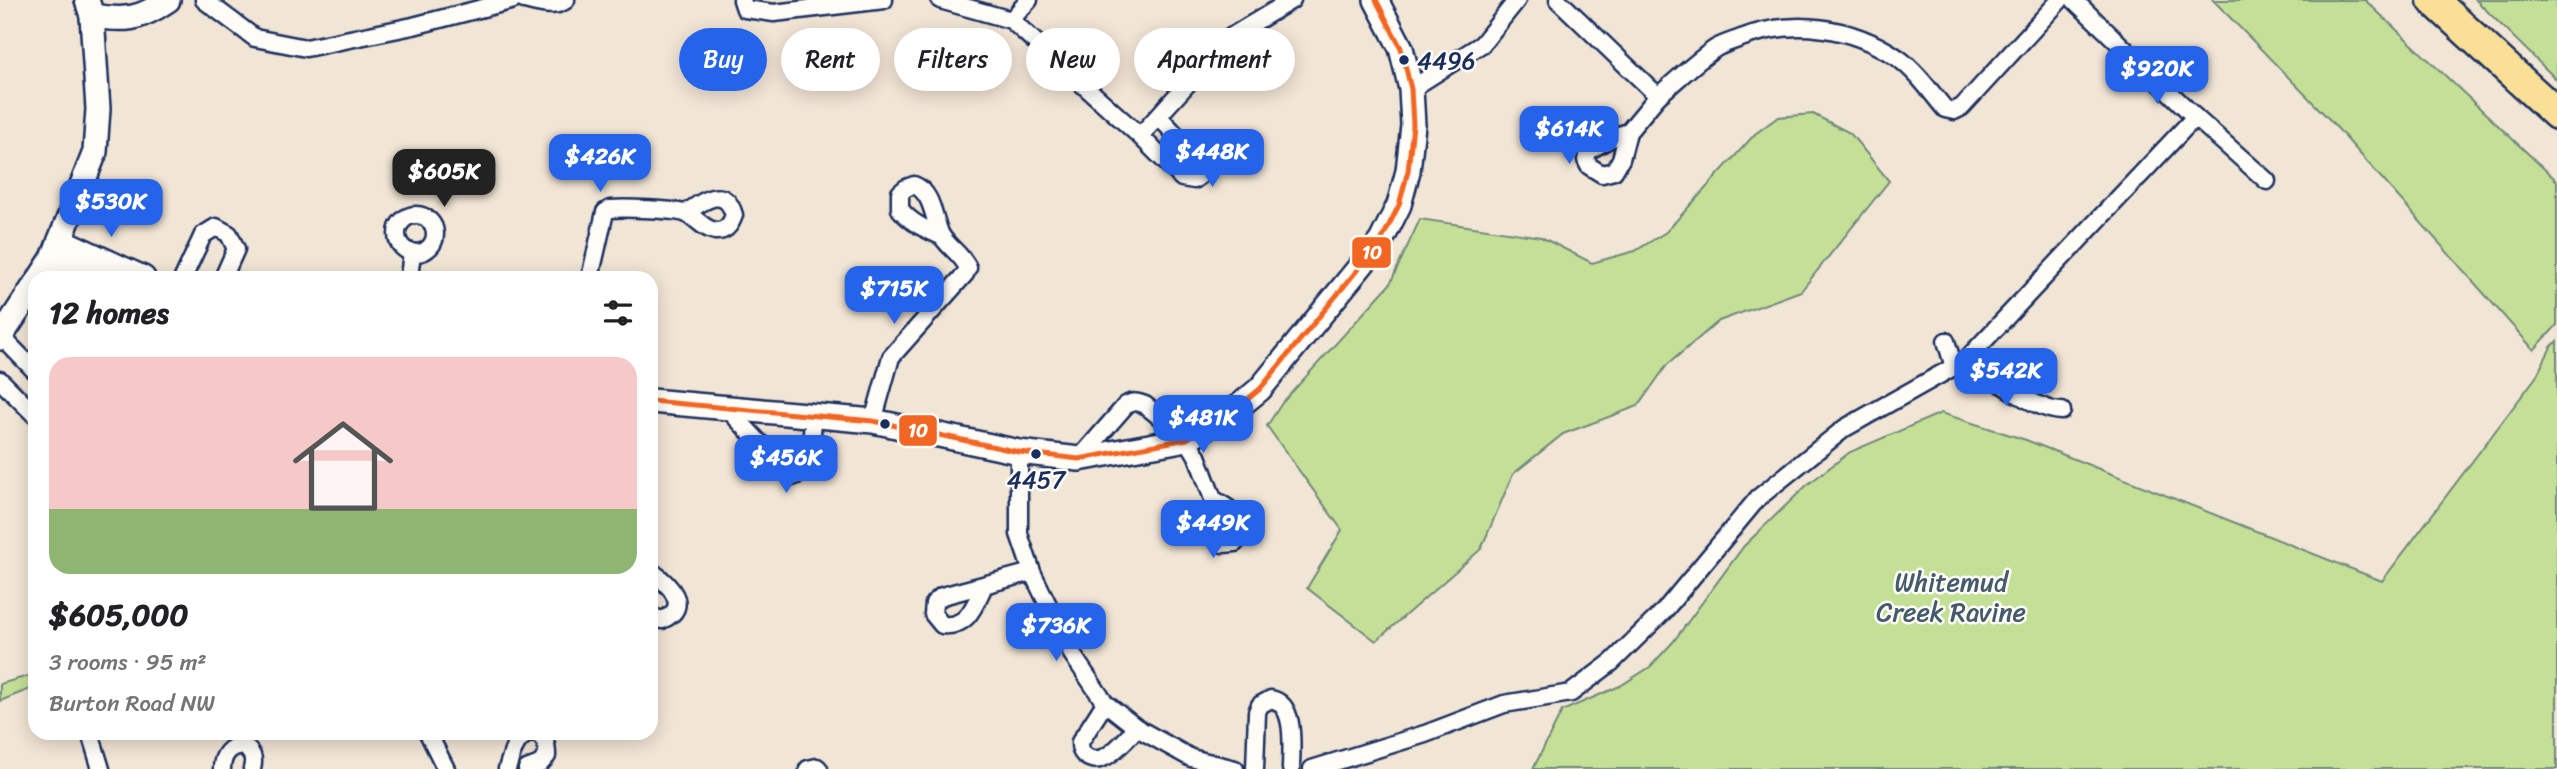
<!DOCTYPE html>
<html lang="en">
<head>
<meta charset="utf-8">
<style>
  :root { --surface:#fff; --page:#f2f2f2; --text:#202124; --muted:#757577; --line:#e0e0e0; --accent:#2563eb }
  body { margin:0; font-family:Sriracha,sans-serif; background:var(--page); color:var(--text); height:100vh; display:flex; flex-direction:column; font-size:26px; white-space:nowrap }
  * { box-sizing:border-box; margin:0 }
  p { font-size:23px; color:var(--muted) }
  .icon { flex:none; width:38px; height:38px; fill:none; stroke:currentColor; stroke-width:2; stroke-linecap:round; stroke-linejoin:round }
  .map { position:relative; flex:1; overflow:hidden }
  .details { position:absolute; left:28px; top:271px; width:630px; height:469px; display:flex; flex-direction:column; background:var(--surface); border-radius:21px; box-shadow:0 4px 18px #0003 }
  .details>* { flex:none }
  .guide { position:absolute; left:679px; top:28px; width:665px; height:63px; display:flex; gap:14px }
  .price { position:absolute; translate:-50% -60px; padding:0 16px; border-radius:14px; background:var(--accent); color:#fff; font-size:23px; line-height:46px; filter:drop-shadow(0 2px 4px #0008) }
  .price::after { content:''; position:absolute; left:50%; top:42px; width:21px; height:16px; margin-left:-10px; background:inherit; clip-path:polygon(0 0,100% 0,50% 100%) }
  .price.selected { background:#222; color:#fff }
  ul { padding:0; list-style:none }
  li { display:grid; align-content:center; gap:14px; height:371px; padding:0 21px }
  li+li { border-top:2px solid var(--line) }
  li span { display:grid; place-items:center; height:217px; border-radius:21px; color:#555 }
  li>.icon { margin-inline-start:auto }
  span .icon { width:126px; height:126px; fill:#fffc; stroke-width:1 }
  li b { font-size:30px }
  h2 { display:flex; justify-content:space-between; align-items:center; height:84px; padding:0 21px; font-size:30px }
  .chip { padding:0 24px; border-radius:32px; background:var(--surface); box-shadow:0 4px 18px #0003; font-size:24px; line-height:63px }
  .chip.selected { background:var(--accent); color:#fff }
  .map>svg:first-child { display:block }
  .green { fill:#c4e097; stroke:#70887a; stroke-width:2 }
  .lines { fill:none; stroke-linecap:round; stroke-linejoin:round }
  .street-casing { stroke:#1b2f5e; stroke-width:21 }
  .secondary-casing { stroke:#1b2f5e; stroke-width:28 }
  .highway-casing { stroke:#1b2f5e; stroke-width:35 }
  .street { stroke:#fdfcf7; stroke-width:16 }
  .secondary { stroke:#fdfcf7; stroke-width:23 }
  .highway { stroke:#f9e096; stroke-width:30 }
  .bus-1-casing { stroke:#fdfcf7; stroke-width:10 }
  .bus-1 { stroke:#f26522; stroke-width:5 }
  .bus-dot { fill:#1b2f5e; stroke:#fdfcf7; stroke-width:2.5 }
  .labels { text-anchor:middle; stroke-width:5; stroke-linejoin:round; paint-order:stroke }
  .bus-label { font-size:24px; fill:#1b2f5e; stroke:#fdfcf7; text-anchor:start }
  .park-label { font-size:26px; fill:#455b6c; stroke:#fdfcf7 }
  .line-badge { stroke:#fdfcf7; stroke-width:2.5 }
  .badge-label { font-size:19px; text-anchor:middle; font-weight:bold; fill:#fff }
</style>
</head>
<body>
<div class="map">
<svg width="2557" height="769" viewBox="0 0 2557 769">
  <rect width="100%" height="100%" fill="#f1e5d5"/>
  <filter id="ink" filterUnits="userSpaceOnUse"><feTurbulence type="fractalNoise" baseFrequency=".0143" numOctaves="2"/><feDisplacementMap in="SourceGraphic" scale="14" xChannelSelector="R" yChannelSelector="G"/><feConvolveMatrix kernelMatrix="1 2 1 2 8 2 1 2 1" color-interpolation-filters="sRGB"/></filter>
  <g filter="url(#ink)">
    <g class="green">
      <path d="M2213,0H2365L2557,181V325L2534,350L2330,120Z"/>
      <path d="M2476,0H2557V80Z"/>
      <path d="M1813,114L1850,133L1889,181L1801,291L1719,321L1667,365L1638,406L1563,434L1513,474L1481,549L1376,641L1307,588L1342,530L1267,426L1282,403L1390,284L1420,219L1541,237L1592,263L1635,251L1666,232L1755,134L1778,117Z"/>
      <path d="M2557,341V769H1533L1562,711L1620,686L1650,667L1673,642L1744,546L1807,485L1850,452L1941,413L2026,440L2382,581L2536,377L2551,347Z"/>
      <path d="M35,674V687L0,701V684Z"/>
    </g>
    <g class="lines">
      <defs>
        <g id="street">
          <path d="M204,0L255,38L306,48L413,26L514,0"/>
          <path d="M524,0C538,3 554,9 566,0"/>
          <path d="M742,0L745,9L774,13L884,0"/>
          <path d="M940,0L1011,20L1140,136L1230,37L1292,0"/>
          <path d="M1558,0L1658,96C1677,80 1695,62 1716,48C1723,44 1733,41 1741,38C1793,18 1851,26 1898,58C1917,72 1930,91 1945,109L1954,111L1962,107L2060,0"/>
          <path d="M2074,0L2195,117L2267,181"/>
          <path d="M1011,20L1029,0"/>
          <path d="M1411,89L1482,44L1517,0"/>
          <path d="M1628,132L1621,159L1614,171L1602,174L1589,166L1586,160L1588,151L1611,138L1628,132L1658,96"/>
          <path d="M1140,136L1182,178L1194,180L1202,174L1204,165L1201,161L1159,117"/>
          <circle cx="416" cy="234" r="19"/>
          <path d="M183,278L203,235L216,227L229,234L236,249L223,278"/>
          <path d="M409,278L412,252"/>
          <path d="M590,278L605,212L610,209C622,208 677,209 687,214C697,218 703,229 715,231C726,232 731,224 734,215C725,184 703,201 686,213"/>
          <path d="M2,337L35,371"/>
          <path d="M1946,341L1954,367"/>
          <path d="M1966,360C1988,375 2036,411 2062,411"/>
          <path d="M0,380L35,415"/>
          <path d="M725,406L792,477L808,471L814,414"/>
          <path d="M873,421L891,357L965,274L968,268C962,254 946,246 940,233C933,216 932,192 914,185L906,188L900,193V209C911,223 925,229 941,236"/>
          <path d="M1019,452V534L1032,572L1072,654L1105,703L1137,728L1191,758L1235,769"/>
          <path d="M1079,459L1126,405C1133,401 1138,402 1145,405L1187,439L1197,456L1213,499L1212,532L1223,544L1235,543L1242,534C1245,516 1227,507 1213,499"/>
          <path d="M651,571C668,583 693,607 662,620L651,616"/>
          <path d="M984,586C974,606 968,628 942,625L933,614L934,603L942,596L1032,572"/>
          <path d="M1105,703L1080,742C1080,749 1081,753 1087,757C1105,768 1125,739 1137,728"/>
          <path d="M90,733L101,769"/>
          <path d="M428,733L446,769"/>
          <path d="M222,769C222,755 230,746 243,745C252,753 255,757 252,769"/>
          <path d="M507,769C512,755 514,738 530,733"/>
          <path d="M527,769L540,764L547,756C547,745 546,738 535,733"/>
          <path d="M808,769L817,767L819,769"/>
          <path d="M1255,769L1257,712L1260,705L1271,699C1297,704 1291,749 1291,769"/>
          <path d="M1312,769L1425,734L1504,704L1571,693L1612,662L1664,611L1758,498L1845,428L1966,360L2195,117"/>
        </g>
        <g id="secondary">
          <path d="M92,16C126,21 139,20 168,0"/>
          <path d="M60,240L143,278"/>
          <path d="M53,258L98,278"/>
          <path d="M40,278L53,258L95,152L98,109L92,16L87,0"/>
          <path d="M0,338L35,285"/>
          <path d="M651,401L873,421L1019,452L1079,459L1187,439L1238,407L1260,389L1381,241L1399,205L1408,171L1413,125L1411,89L1401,48L1376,0"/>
        </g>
        <path id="highway" d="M2433,0L2557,114"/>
      </defs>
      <use href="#street" class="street-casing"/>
      <use href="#secondary" class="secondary-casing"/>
      <use href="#highway" class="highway-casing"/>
      <use href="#street" class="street"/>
      <use href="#secondary" class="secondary"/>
      <use href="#highway" class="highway"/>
      <defs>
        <path id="bus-1" d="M651,401L873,421L1019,452L1079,459L1187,439L1238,407L1260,389L1381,241L1399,205L1408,171L1413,125L1411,89L1401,48L1376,0"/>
      </defs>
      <use href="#bus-1" class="bus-1-casing"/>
      <use href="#bus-1" class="bus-1"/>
    </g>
  </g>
  <g class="bus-dot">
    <circle cx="1404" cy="60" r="6"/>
    <circle cx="885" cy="424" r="6"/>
    <circle cx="1036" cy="454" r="6"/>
  </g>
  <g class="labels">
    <g class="bus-label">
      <text x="1417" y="69">4496</text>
      <text x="1036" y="488" text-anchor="middle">4457</text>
    </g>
    <g class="park-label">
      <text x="1951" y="591">Whitemud<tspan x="1951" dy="30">Creek Ravine</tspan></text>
    </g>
  </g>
  <g class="line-badge">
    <rect x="1351" y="236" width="41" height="33" rx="7" fill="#f26522"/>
    <rect x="898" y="414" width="40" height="33" rx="7" fill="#f26522"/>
  </g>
  <g class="badge-label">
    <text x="1372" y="259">10</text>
    <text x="918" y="437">10</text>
  </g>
</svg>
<b class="price" style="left:2157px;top:106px">$920K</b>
<b class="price" style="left:1569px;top:166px">$614K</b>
<b class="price" style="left:1212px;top:189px">$448K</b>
<b class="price" style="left:600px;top:194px">$426K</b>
<b class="price selected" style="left:444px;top:209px">$605K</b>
<b class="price" style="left:111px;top:239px">$530K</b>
<b class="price" style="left:894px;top:326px">$715K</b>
<b class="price" style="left:2006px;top:408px">$542K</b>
<b class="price" style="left:1203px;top:455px">$481K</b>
<b class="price" style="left:786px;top:495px">$456K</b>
<b class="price" style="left:1213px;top:560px">$449K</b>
<b class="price" style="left:1056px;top:663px">$736K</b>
<div class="guide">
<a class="chip selected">Buy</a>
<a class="chip">Rent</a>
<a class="chip">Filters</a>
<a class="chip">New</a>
<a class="chip">Apartment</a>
</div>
<section class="details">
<h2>12 homes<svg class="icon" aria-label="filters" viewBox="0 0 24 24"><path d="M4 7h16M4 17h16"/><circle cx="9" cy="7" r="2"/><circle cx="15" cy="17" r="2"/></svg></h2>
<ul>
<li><span style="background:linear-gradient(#f6c9c9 70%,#8fb573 0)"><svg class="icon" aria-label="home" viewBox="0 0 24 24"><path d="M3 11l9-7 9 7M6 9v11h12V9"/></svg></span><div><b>$605,000</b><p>3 rooms · 95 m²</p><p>Burton Road NW</p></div></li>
</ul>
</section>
</div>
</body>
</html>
